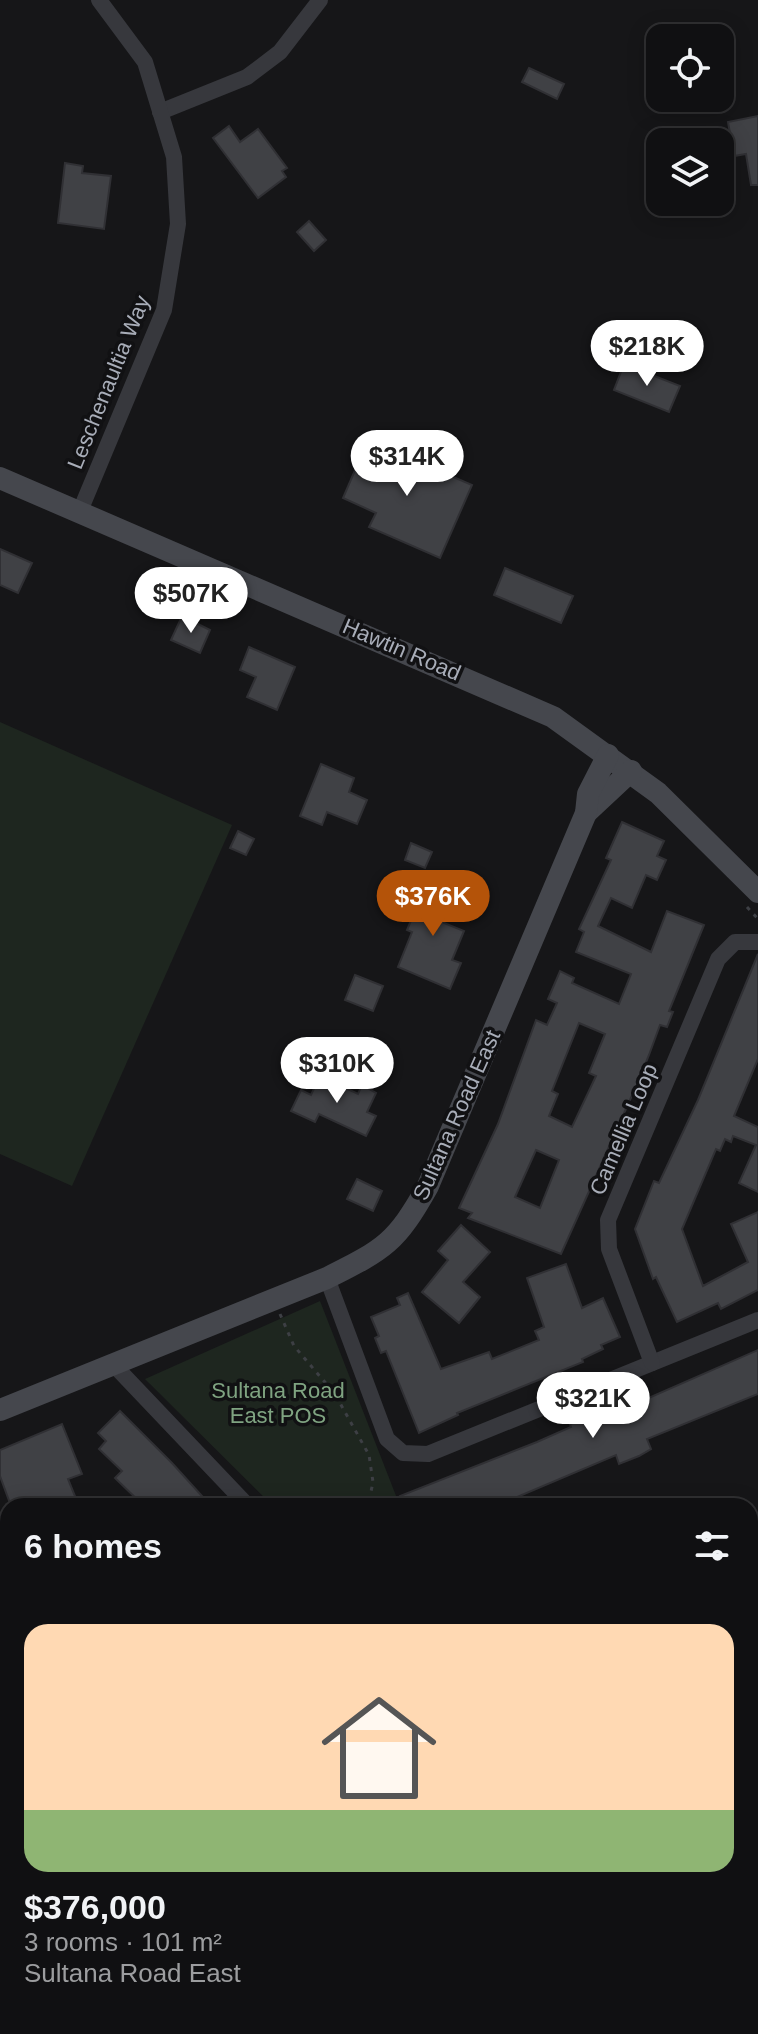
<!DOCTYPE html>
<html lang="en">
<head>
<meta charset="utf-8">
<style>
  :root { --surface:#101012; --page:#1e1e20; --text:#f1f3f6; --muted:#9c9d9f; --line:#303032; --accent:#b45309 }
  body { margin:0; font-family:Helvetica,sans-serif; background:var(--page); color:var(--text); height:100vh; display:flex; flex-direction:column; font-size:30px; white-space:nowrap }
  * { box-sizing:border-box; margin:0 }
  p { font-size:26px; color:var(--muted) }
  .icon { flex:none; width:44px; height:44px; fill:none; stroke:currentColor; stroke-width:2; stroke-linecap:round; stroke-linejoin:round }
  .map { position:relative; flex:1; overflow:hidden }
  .details { position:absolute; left:0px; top:1498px; width:758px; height:536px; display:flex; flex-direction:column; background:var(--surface); border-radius:24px 24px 0 0; box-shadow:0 4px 20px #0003,0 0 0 2px var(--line) }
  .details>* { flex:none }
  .fabs { position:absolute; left:646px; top:24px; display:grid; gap:16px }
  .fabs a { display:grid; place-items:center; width:88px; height:88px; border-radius:16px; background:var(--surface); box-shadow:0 4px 20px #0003,0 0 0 2px var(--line); font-size:40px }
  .price { position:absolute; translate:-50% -68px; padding:0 18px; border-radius:28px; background:#fff; color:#222; font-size:26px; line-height:52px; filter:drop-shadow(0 2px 4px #0008) }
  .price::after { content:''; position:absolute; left:50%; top:48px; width:24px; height:18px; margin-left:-12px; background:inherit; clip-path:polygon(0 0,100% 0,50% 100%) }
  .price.on { background:var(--accent); color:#fff }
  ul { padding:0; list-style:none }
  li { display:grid; align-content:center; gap:16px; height:424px; padding:0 24px }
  li span { display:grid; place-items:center; height:248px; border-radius:24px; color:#555 }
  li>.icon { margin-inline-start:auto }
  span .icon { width:144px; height:144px; fill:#fffc; stroke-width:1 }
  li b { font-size:34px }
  h2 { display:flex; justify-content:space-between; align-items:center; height:96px; padding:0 24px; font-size:34px }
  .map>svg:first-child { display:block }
  .green { fill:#1e261f }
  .building { fill:#404145; stroke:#303034; stroke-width:2; fill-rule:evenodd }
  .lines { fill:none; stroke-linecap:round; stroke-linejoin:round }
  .path { stroke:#3d3f44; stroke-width:3; stroke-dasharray:4 6; stroke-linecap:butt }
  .street { stroke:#37383d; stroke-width:16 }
  .secondary { stroke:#45474d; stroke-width:22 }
  .labels { text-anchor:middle; stroke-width:7; stroke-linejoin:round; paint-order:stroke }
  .street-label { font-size:22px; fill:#a8adb8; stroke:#111113 }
  .park-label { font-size:22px; fill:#7fa381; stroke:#111113 }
</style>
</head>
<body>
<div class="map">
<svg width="758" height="2034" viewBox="0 0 758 2034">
  <rect width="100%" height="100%" fill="#161618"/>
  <g class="green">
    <path d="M0,722L232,825L72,1186L0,1154Z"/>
    <path d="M320,1301L400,1506H273L145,1379Z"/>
    <path d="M8,1892V1942L0,1933V1897Z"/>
    <path d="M0,1936L8,1945V1982L0,1972Z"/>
    <path d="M43,2026H275L281,2034H50Z"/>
  </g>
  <g class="building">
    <path d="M529,68L564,84L557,99L522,82Z"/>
    <path d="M758,116V185H751L746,154L734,156L728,122Z"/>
    <path d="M229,126L240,142L258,129L287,168L282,171L286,177L258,198L213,138Z"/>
    <path d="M65,163L83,166L82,173L111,176L104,229L58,223Z"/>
    <path d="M309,221L326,240L314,251L297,232Z"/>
    <path d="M624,364L680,386L669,412L614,390Z"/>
    <path d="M368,440L472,485L440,558L369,527L376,513L343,498Z"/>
    <path d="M0,549L32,563L18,593L0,585Z"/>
    <path d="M505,568L573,596L561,623L494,595Z"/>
    <path d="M182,616L210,630L200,653L171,640Z"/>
    <path d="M249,647L295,667L277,710L247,697L256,677L240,670Z"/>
    <path d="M321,764L354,778L349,792L367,800L357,824L327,812L322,825L300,816Z"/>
    <path d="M622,822L664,841L657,856L666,860L657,880L646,875L632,908L611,898L598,926L651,952L667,911L704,925L669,1011L673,1012L667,1027L660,1025L649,1055L640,1077L645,1078L639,1094L634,1091L561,1254L468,1218L472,1213L459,1208L498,1124L536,1020L547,1025L557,1003L548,999L560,971L574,978L572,983L619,1004L631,974L576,952L584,932L579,929L611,860L606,858ZM579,1023L605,1034L589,1073L596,1076L572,1127L549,1116L558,1094L552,1091ZM536,1150L559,1160L540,1208L515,1197Z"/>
    <path d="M238,831L254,839L246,855L230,848Z"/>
    <path d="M411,843L432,852L425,868L405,860Z"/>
    <path d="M428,880L456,892L444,923L464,931L452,960L461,963L450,989L398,967L412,932L407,930Z"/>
    <path d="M758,954V1059L734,1116L758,1127V1192L739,1183L756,1145L733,1136L731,1142L725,1139L720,1151L716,1149L682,1229L703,1286L748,1262L731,1224L758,1212V1290L721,1309L718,1303L677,1322L656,1277L653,1279L635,1229L654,1181L659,1183L698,1100Z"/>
    <path d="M355,975L383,986L373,1011L345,1000Z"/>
    <path d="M320,1076L358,1094L362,1085L376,1093L367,1112L376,1116L366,1136L319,1114L315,1122L291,1111L301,1090L311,1095Z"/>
    <path d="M357,1179L382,1191L373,1211L347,1199Z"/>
    <path d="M461,1225L490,1252L463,1282L480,1297L459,1323L422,1292L448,1260L438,1251Z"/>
    <path d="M566,1264L582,1308L603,1298L620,1337L601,1345L603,1349L582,1359L583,1362L457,1413L458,1415L419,1433L386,1351L381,1353L375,1338L379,1336L371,1317L400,1305L397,1298L408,1293L441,1369L489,1352L492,1359L539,1340L535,1331L544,1327L527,1278Z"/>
    <path d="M758,1350V1394L647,1439L651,1449L639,1456L619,1464L616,1455L496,1506H404L400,1496L537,1442L571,1427L570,1424L612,1408L613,1412L619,1411Z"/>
    <path d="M120,1411L172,1463L211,1506H144L115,1478L122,1471L99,1449L106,1441L98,1433Z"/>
    <path d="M62,1424L82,1474L68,1479L79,1506H11L0,1476V1450Z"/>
  </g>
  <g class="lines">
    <g class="path">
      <path d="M747,907L758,919"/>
      <path d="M280,1314L294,1346L335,1394L369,1455L373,1482L368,1506"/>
      <path d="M750,1544L758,1541"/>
      <path d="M0,1877L8,1874"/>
      <path d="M750,1894L758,1891"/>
      <path d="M0,1979L8,1989"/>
      <path d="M32,2026L35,2034"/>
      <path d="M38,2026L45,2034"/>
    </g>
    <g class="street">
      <path d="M160,112L247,77L280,52L320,0"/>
      <path d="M80,511L164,310L178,224L174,157L145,62L99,0"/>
      <path d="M327,1278L387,1439L403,1453L428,1454L758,1320"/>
      <path d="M652,1363L609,1249L608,1220L718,959L735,942H758"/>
      <path d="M113,1364L248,1506"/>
      <path d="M750,1525L758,1522"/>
      <path d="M0,1540L8,1549"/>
      <path d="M750,1719L758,1716"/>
      <path d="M750,1916L758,1913"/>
      <path d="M0,2003L8,2017"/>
      <path d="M10,2026L11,2034"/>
      <path d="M293,2026L300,2034"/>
      <path d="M439,2026L442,2034"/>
      <path d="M482,2034L501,2026"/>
    </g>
    <g class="secondary">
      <path d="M0,478L553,717L658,793L758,892"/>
      <path d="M586,813L631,771"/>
      <path d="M0,1410L327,1278C385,1249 396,1243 428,1186L586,813L588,794L608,755"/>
    </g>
  </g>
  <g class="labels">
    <g class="street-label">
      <text transform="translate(108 382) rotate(-68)" y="8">Leschenaultia Way</text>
      <text transform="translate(402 649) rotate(23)" y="8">Hawtin Road</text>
      <text transform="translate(456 1115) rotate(-66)" y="8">Sultana Road East</text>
      <text transform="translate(623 1129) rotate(-67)" y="8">Camellia Loop</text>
    </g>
    <g class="park-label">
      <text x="278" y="1398">Sultana Road<tspan x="278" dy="25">East POS</tspan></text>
    </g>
  </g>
</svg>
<div class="fabs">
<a><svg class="icon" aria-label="locate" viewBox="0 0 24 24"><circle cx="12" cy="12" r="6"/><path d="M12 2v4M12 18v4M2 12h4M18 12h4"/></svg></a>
<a><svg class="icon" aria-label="layers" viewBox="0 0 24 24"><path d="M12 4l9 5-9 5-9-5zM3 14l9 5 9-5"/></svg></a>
</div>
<b class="price" style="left:647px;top:388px">$218K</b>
<b class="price" style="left:407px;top:498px">$314K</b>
<b class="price" style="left:191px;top:635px">$507K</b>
<b class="price on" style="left:433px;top:938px">$376K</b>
<b class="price" style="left:337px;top:1105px">$310K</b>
<b class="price" style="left:593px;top:1440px">$321K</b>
<section class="details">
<h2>6 homes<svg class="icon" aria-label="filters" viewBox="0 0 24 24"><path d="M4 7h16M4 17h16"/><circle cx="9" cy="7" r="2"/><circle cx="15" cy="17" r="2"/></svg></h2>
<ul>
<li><span style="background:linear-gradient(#ffd9b3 75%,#8fb573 0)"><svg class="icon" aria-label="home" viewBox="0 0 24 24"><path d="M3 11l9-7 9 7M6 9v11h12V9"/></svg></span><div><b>$376,000</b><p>3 rooms · 101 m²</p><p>Sultana Road East</p></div></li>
</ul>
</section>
</div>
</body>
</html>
